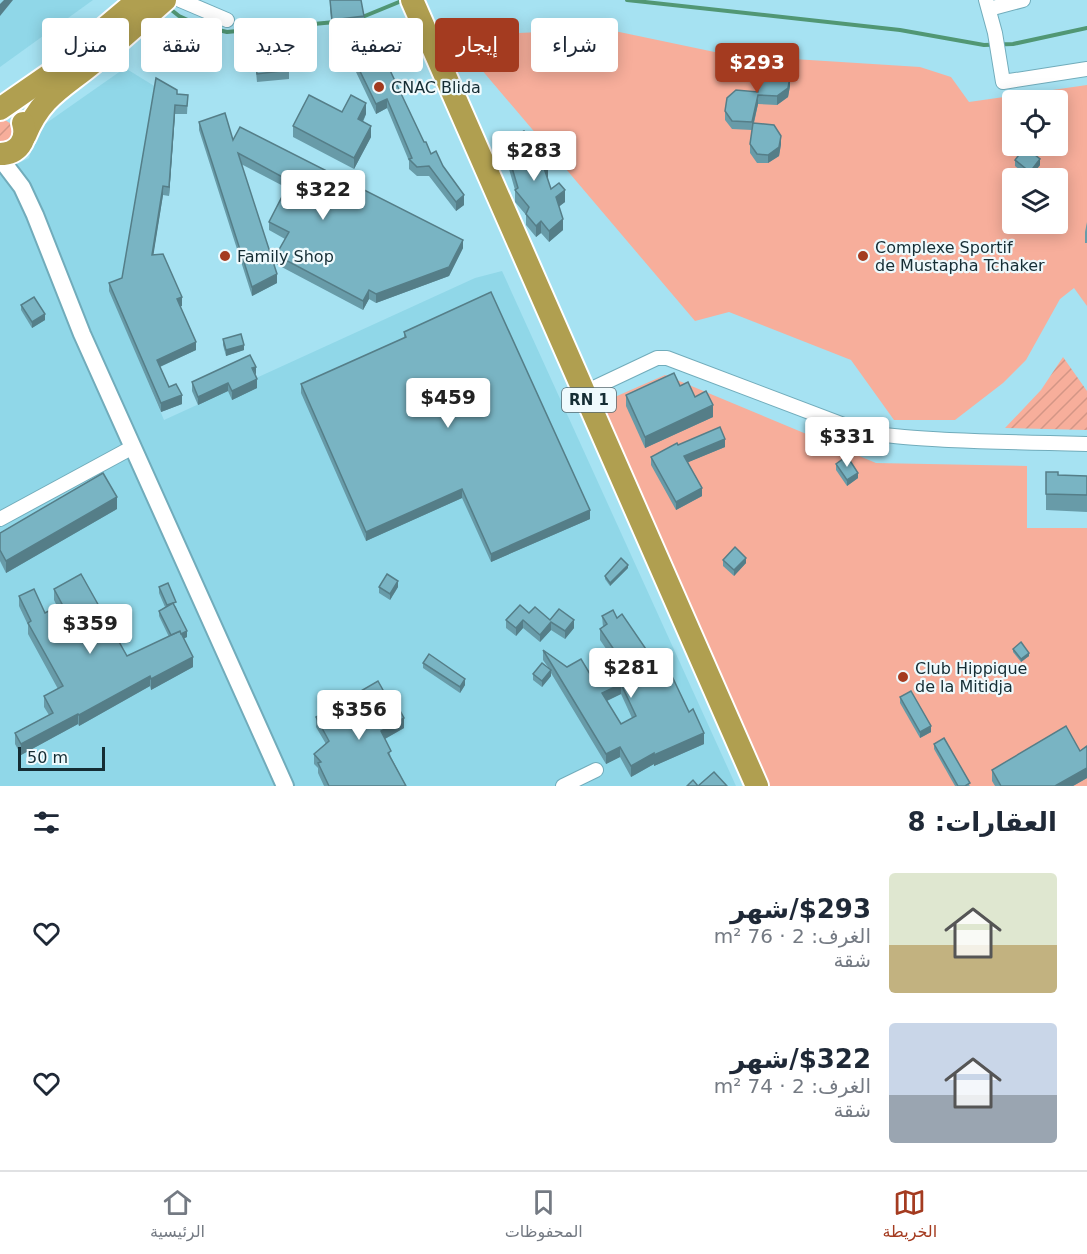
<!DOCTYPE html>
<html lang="ar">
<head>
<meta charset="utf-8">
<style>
  :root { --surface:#fff; --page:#f2f2f3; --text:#1f2937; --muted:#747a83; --line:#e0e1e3; --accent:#a43b20 }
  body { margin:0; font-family:"DejaVu Sans",Vazirmatn,sans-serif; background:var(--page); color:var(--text); direction:rtl; height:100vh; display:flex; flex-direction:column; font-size:22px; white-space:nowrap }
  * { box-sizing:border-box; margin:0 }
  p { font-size:20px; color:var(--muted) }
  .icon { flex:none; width:33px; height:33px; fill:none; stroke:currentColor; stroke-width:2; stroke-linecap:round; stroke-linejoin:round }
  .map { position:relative; height:786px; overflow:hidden; direction:ltr }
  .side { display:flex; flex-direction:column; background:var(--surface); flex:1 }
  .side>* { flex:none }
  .hud { position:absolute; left:18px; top:18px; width:600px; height:54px; direction:rtl; display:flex; gap:12px }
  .controls { position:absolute; left:1002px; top:90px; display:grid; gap:12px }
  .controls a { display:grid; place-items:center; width:66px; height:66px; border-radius:6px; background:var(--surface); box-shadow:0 3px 15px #0003; font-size:30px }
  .scale { position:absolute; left:18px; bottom:15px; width:87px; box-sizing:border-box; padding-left:6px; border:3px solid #152d34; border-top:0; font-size:16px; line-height:21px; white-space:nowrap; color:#152d34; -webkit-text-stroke:4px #effafd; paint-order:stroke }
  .price { position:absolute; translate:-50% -51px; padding:0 14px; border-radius:6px; background:#fff; color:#222; font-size:20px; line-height:39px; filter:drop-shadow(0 2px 3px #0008) }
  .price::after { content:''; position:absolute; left:50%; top:36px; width:18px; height:14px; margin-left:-9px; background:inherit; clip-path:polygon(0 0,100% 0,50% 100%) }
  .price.selected { background:var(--accent); color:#fff }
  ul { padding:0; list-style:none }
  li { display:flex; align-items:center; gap:18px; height:150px; padding:0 30px }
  li span { display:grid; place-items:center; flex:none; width:168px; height:120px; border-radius:6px; color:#555 }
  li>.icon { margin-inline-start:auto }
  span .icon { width:72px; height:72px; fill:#fffc; stroke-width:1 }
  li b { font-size:26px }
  h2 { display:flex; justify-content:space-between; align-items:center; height:72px; padding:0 30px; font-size:26px }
  .chip { padding:0 21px; border-radius:6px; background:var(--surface); box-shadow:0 3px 15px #0003; font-size:21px; line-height:54px }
  .chip.selected { background:var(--accent); color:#fff }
  .tabs { display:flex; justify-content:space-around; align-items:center; height:84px; border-top:2px solid var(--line); background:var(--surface); font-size:16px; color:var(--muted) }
  .tabs a { display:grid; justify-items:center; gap:3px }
  .tabs .selected { color:var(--accent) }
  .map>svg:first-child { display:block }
  .built { fill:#90d7e8 }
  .garden { fill:url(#garden-furrows) }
  .pitch { fill:#f7ae9b; fill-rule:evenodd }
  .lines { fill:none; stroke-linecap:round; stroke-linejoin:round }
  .stream { stroke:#519774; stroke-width:4 }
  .minor-casing { stroke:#71acbb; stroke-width:16 }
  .tertiary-casing { stroke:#71acbb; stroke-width:20 }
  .trunk-casing { stroke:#fff; stroke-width:26 }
  .minor { stroke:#fff; stroke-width:14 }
  .tertiary { stroke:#fff; stroke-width:16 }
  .trunk { stroke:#b09f50; stroke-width:22 }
  .wall { fill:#689ba8; fill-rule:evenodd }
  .shaded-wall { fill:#557e88 }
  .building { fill:#79b4c3; stroke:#557e88; stroke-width:1.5; fill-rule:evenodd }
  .poi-dot { fill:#a43b20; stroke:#effafd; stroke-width:2 }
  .labels { text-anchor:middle; stroke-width:4.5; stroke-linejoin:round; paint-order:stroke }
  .shield { fill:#effafd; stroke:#566a70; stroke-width:1.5 }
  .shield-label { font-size:15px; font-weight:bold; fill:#152d34 }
  .poi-label { font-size:16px; fill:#152d34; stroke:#effafd; text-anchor:start }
</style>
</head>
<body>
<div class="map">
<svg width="1087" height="786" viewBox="0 0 1087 786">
  <defs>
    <pattern id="garden-furrows" width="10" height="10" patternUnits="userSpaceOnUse" patternTransform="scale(1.5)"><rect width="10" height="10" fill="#f7ae9b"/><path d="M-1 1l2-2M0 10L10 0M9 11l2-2" fill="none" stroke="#d39686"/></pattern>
  </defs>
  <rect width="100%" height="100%" fill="#a6e2f2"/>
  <g class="built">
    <path d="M0,0H93L0,67Z"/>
    <path d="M125,68L156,87L122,286L110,291L164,420L475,278L502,271L736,786H0V172L29,158L34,141L45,124Z"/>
  </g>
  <g class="garden">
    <path d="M5,120L13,125L14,139L0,144V121Z"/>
    <path d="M1063,357L1087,391V430L1005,428L1041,390Z"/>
  </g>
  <g class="pitch">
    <path d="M605,29L729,55L920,67L951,77L969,102L1087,85V306L1074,288L1060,299L1026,360L1003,383L955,420H894L851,360L729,312L695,321L453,36ZM1012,100H1058V146H1012ZM1012,178H1058V224H1012Z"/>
    <path d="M665,375L876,463L1027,466V528H1087V786H769L660,544L601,403Z"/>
  </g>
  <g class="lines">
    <g class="stream">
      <path d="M627,0L900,30L984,45L1013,44L1087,28"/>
      <path d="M169,8L179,16L201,26L227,32L335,22"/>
      <path d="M360,18L404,0"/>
    </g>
    <defs>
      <g id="minor">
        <path d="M180,0L227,20"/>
        <path d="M986,0L995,33L1003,82L1087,69"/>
        <path d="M989,9L1023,0"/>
        <path d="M585,392L657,358H667L857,430C887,437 917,438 949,440C995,442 1041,443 1087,444"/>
        <path d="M0,519L133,447"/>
        <path d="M563,786L596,770"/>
      </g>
      <path id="tertiary" d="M0,158L22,187L35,215L82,334L285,786"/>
      <g id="trunk">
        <path d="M412,0L757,786"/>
        <path d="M0,109L49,75L138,0"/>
        <path d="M25,136C41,96 63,88 94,62C118,42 141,21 165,0"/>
        <path d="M0,154C18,154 28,140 23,123"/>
      </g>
    </defs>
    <use href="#minor" class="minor-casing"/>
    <use href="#tertiary" class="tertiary-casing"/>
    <use href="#trunk" class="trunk-casing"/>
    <use href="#minor" class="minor"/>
    <use href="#tertiary" class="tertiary"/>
    <use href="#trunk" class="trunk"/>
  </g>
  <g class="wall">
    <path d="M330,0L364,16V24L332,29L330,9Z"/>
    <path d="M253,40L289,70V79L257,82Z"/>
    <path d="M367,50L431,154L443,166L464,205L456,211L429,176H417L409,169V161L387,108L376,114L356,72V63L367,57Z"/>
    <path d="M790,86L788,97L777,105L758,104L754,123L781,144L779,156L768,163H757L750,153V144L752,130L732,129L725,120V111L758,92Z"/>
    <path d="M177,94L188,95L187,114H175L169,196L163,195L153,255L182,306H180L196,350L160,367L169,387L182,404L161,412L109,291V283L122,278Z"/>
    <path d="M342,112L366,114L363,122L371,137L354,169L293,137V126Z"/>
    <path d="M199,122L233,140L463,248L449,276L376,303L369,299L363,310L276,264V255L285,239L269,230V222L287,188L241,164L277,283L252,296L199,130Z"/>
    <path d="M505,144L538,152L548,177L547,178L551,189L565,202L559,206L563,230L549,242L541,233L536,237L526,225V215L515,202V190L505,155Z"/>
    <path d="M1015,160L1040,165L1030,178L1015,166Z"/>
    <path d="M1087,222V243H1085V232Z"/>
    <path d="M21,305L45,320L32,328L21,310Z"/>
    <path d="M404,332L590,519L491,562L462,498L366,541L301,393V384L404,338Z"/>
    <path d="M223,339L244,350L226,356L223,345Z"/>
    <path d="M256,375L257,388L232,400L228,391L198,405L192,391V382Z"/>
    <path d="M626,395L695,397L713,417L645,448L626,406Z"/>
    <path d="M678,445L725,447L688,462L702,496L676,510L651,465V457Z"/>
    <path d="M836,464L858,478L847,486L836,470Z"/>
    <path d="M1046,472L1058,475L1087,476V512L1046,510Z"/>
    <path d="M117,509L6,573L0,561V533Z"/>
    <path d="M723,560L746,563L734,576L723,566Z"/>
    <path d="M628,568L610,586L605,579V576Z"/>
    <path d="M159,587L176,607L187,637L184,638L193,667L151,690L150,686L79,726L78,724L21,755L15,744V733L49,715L44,707V696L58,689L28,634V625L19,606V596L45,613L57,606L54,600V589L127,656L169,637L159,616V611L165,607L159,593Z"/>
    <path d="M379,587H398L390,600L379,593Z"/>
    <path d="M529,613L574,628L565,639L551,630L540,642L523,628L516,636L506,628V620Z"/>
    <path d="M602,616L617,618L704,744L654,766V764L631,777L620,757L606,764L551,673V676L542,687L533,680V674L548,667L543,660V650L567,667L596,684L622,672L600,640V629L603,627ZM621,694L632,718L621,724L607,701Z"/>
    <path d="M1013,649L1029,656L1021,662L1013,652Z"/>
    <path d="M423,663L465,685L460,693L423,668Z"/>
    <path d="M900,697L931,732L920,738L900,703Z"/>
    <path d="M316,717L404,728L385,739L391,757L406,786H324L318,773V768L314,764V754L326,744L316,727Z"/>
    <path d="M934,744L970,786H955L934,749Z"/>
    <path d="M1087,746V778L1073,786H995L992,781V770L1080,751Z"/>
  </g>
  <g class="shaded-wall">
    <path d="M4,0H13L0,16V4Z"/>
    <path d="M790,77V86L788,97L777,105V96Z"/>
    <path d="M758,95V104L752,130V122Z"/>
    <path d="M387,99V108L376,114V104Z"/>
    <path d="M366,103V114L358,131V119Z"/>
    <path d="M175,105V114L169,196V187Z"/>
    <path d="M371,126V137L354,169V158Z"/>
    <path d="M781,136V144L779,156L768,163V155Z"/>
    <path d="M1040,159V165L1030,178V172Z"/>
    <path d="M548,165V177L544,180V168Z"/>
    <path d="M163,186V195L152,264V255Z"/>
    <path d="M565,190V202L556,209V197Z"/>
    <path d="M464,195V205L456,211V202Z"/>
    <path d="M563,219V230L549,242V231Z"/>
    <path d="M541,221V233L536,237V226Z"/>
    <path d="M463,240V248L449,276L376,303V294Z"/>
    <path d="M277,274V283L252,296V287Z"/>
    <path d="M369,290V299L363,310V301Z"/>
    <path d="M182,297V306L177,308V299Z"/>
    <path d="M45,314V320L32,328V322Z"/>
    <path d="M196,342V350L157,368V360Z"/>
    <path d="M244,345V350L226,356V350Z"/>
    <path d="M256,367V375L252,368Z"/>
    <path d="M257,379V388L232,400V391Z"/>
    <path d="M228,383V391L198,405V397Z"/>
    <path d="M182,395V404L161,412V403Z"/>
    <path d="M713,405V417L645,448V437Z"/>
    <path d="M725,439V447L684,464V456Z"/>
    <path d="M858,473V478L847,486V480Z"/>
    <path d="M702,488V496L676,510V502Z"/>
    <path d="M462,489V498L366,541V532Z"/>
    <path d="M117,497V509L6,573V561Z"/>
    <path d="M590,510V519L491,562V554Z"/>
    <path d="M746,558V563L734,576V570Z"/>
    <path d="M628,565V568L610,586V583Z"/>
    <path d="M398,581V587L390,600V594Z"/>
    <path d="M523,620V628L516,636V628Z"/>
    <path d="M574,620V628L565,639V631Z"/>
    <path d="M551,622V630L540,642V635Z"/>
    <path d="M187,631V637L173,644V638Z"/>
    <path d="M1029,653V656L1021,662V659Z"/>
    <path d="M193,657V667L151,690V679Z"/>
    <path d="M551,670V676L542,687V681Z"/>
    <path d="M150,676V686L79,726V715Z"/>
    <path d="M465,679V685L460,693V687Z"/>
    <path d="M621,684V694L602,703V693Z"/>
    <path d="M78,714V724L21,755V744Z"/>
    <path d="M404,718V728L381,741V731Z"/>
    <path d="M931,726V732L920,738V732Z"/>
    <path d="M704,733V744L654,766V755Z"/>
    <path d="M620,747V757L606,764V754Z"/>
    <path d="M654,753V764L631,777V766Z"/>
    <path d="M1087,768V778L1073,786H1055Z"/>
  </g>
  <g class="building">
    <path d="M330,0H361L364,16L332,20Z"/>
    <path d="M285,36L289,70L257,74L253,40Z"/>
    <path d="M378,45L424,142H426L431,154L436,151L443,166L464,195L456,202L429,166L417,167L409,159L412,158L387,99L376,104L356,63L370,56L367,50Z"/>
    <path d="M770,65L782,66L790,77L788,88L777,96L758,95L752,122L732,121L725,111L727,98L736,90L758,92L760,73Z"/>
    <path d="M156,78L177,90V94L188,95L187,106L175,105L169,187L163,186L152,255L163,254L182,297L177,299L196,342L157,360L169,387L176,384L182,395L161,403L109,283L122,278Z"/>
    <path d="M309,95L342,112L351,95L366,103L358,119L371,126L354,158L293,126Z"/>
    <path d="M225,113L233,140L240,127L463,240L449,267L376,294L369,290L363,301L276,255L289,232L269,222L290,181L238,153L277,274L252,287L199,122Z"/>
    <path d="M753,123L774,125L781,136L779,147L768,155L757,154L750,144Z"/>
    <path d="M524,131L537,147L538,152L548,165L544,168L551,189L559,183L565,190L556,197L563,219L549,231L541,221L536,226L526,214L529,207L515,190L518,188L505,144L515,136Z"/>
    <path d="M1025,147L1040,159L1030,172L1015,160Z"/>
    <path d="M491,292L590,510L491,554L462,489L366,532L301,384L406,337L404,332Z"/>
    <path d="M34,297L45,314L32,322L21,305Z"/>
    <path d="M241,334L244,345L226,350L223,339Z"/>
    <path d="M250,355L256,367L252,368L257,379L232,391L228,383L198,397L192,382Z"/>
    <path d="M674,373L680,386L688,382L695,397L706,391L713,405L645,437L626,395Z"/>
    <path d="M720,427L725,439L684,456L702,488L676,502L651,457L677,443L678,445Z"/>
    <path d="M847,456L858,473L847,480L836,464Z"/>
    <path d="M1046,472H1058V475L1087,476V495L1046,494Z"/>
    <path d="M103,473L117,497L6,561L0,550V533Z"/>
    <path d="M735,547L746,558L734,570L723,560Z"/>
    <path d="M621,558L628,565L610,583L605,576Z"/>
    <path d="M81,574L127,656L180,631L193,657L151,679L150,676L79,715L78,714L21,744L15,733L53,713L44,696L63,686L28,623L31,621L19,596L34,589L45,613L62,604L54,589Z"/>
    <path d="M387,574L398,581L390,594L379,587Z"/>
    <path d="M168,583L176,602L167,605L159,587Z"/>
    <path d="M173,603L187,631L181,634L180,631L171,635L159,611Z"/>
    <path d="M520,605L529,613L535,607L550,620L559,609L574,620L565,631L551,622L540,635L523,620L516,628L506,620Z"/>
    <path d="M613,610L617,618L622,614L652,658L661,653L689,712L693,709L704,733L654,755V753L631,766L620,747L606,754L543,650L567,667L581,659L596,684L627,669L600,629L607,624L602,616ZM621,684L636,716L621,724L602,693Z"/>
    <path d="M1021,642L1029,653L1021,659L1013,649Z"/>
    <path d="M429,654L465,679L460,687L423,663Z"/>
    <path d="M542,663L551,670L542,681L533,674Z"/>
    <path d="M378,681L393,708L397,705L404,718L381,731L391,751L388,753L406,786H329L318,763L321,762L314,754L329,741L316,717Z"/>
    <path d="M911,691L931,726L920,732L900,697Z"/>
    <path d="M1066,726L1080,751L1087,746V768L1055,786H1001L992,770Z"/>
    <path d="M944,738L970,783L965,786H958L934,744Z"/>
    <path d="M714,772L727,786H687L693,780L698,786Z"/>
  </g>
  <g class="poi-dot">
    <circle cx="379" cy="87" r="6"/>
    <circle cx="225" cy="256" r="6"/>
    <circle cx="863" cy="256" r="6"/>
    <circle cx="903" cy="677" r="6"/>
  </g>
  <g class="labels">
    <rect class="shield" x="562" y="388" width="54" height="24" rx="4.5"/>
    <g class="shield-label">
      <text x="589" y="405">RN 1</text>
    </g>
    <g class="poi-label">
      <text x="391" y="93">CNAC Blida</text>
      <text x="875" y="253">Complexe Sportif<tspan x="875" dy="18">de Mustapha Tchaker</tspan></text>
      <text x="237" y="262">Family Shop</text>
      <text x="915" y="674">Club Hippique<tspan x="915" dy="18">de la Mitidja</tspan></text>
    </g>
  </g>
</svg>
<div class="controls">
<a><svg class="icon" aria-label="locate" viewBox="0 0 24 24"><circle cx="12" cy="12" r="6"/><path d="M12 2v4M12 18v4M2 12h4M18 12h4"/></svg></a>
<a><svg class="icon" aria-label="layers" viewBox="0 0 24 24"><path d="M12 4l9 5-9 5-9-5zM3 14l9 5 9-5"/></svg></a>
</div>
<div class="scale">50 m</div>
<b class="price selected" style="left:757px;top:94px">$293</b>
<b class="price" style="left:534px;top:182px">$283</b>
<b class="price" style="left:323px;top:221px">$322</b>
<b class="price" style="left:448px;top:429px">$459</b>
<b class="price" style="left:847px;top:468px">$331</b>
<b class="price" style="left:90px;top:655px">$359</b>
<b class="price" style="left:631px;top:699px">$281</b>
<b class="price" style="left:359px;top:741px">$356</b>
<div class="hud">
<a class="chip">شراء</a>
<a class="chip selected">إيجار</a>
<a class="chip">تصفية</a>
<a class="chip">جديد</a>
<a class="chip">شقة</a>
<a class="chip">منزل</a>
</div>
</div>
<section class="side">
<h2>العقارات: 8<svg class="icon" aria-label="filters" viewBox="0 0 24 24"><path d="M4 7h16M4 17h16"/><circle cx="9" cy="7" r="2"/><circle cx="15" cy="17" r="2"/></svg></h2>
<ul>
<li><span style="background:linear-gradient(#dfe7d0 60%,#c2b280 0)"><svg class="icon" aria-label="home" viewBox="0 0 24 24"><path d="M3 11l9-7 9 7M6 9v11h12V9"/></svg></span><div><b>$293/شهر</b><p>الغرف: 2 · 76 m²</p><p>شقة</p></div><svg class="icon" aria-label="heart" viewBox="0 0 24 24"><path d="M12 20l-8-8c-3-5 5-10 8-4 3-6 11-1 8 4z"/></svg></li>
<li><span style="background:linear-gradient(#c9d6e8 60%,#9aa5b1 0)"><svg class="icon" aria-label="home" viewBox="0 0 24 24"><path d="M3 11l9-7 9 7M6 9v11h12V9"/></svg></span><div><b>$322/شهر</b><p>الغرف: 2 · 74 m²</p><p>شقة</p></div><svg class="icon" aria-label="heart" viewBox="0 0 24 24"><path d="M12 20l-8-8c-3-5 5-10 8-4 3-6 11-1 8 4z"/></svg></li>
</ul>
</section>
<nav class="tabs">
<a class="selected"><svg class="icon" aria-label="map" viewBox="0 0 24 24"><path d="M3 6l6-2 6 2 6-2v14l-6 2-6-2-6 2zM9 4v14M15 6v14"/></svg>الخريطة</a>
<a><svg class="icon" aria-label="saved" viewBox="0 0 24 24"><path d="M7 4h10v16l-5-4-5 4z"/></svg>المحفوظات</a>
<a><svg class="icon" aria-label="home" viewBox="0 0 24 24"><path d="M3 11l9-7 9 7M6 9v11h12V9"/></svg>الرئيسية</a>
</nav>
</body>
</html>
